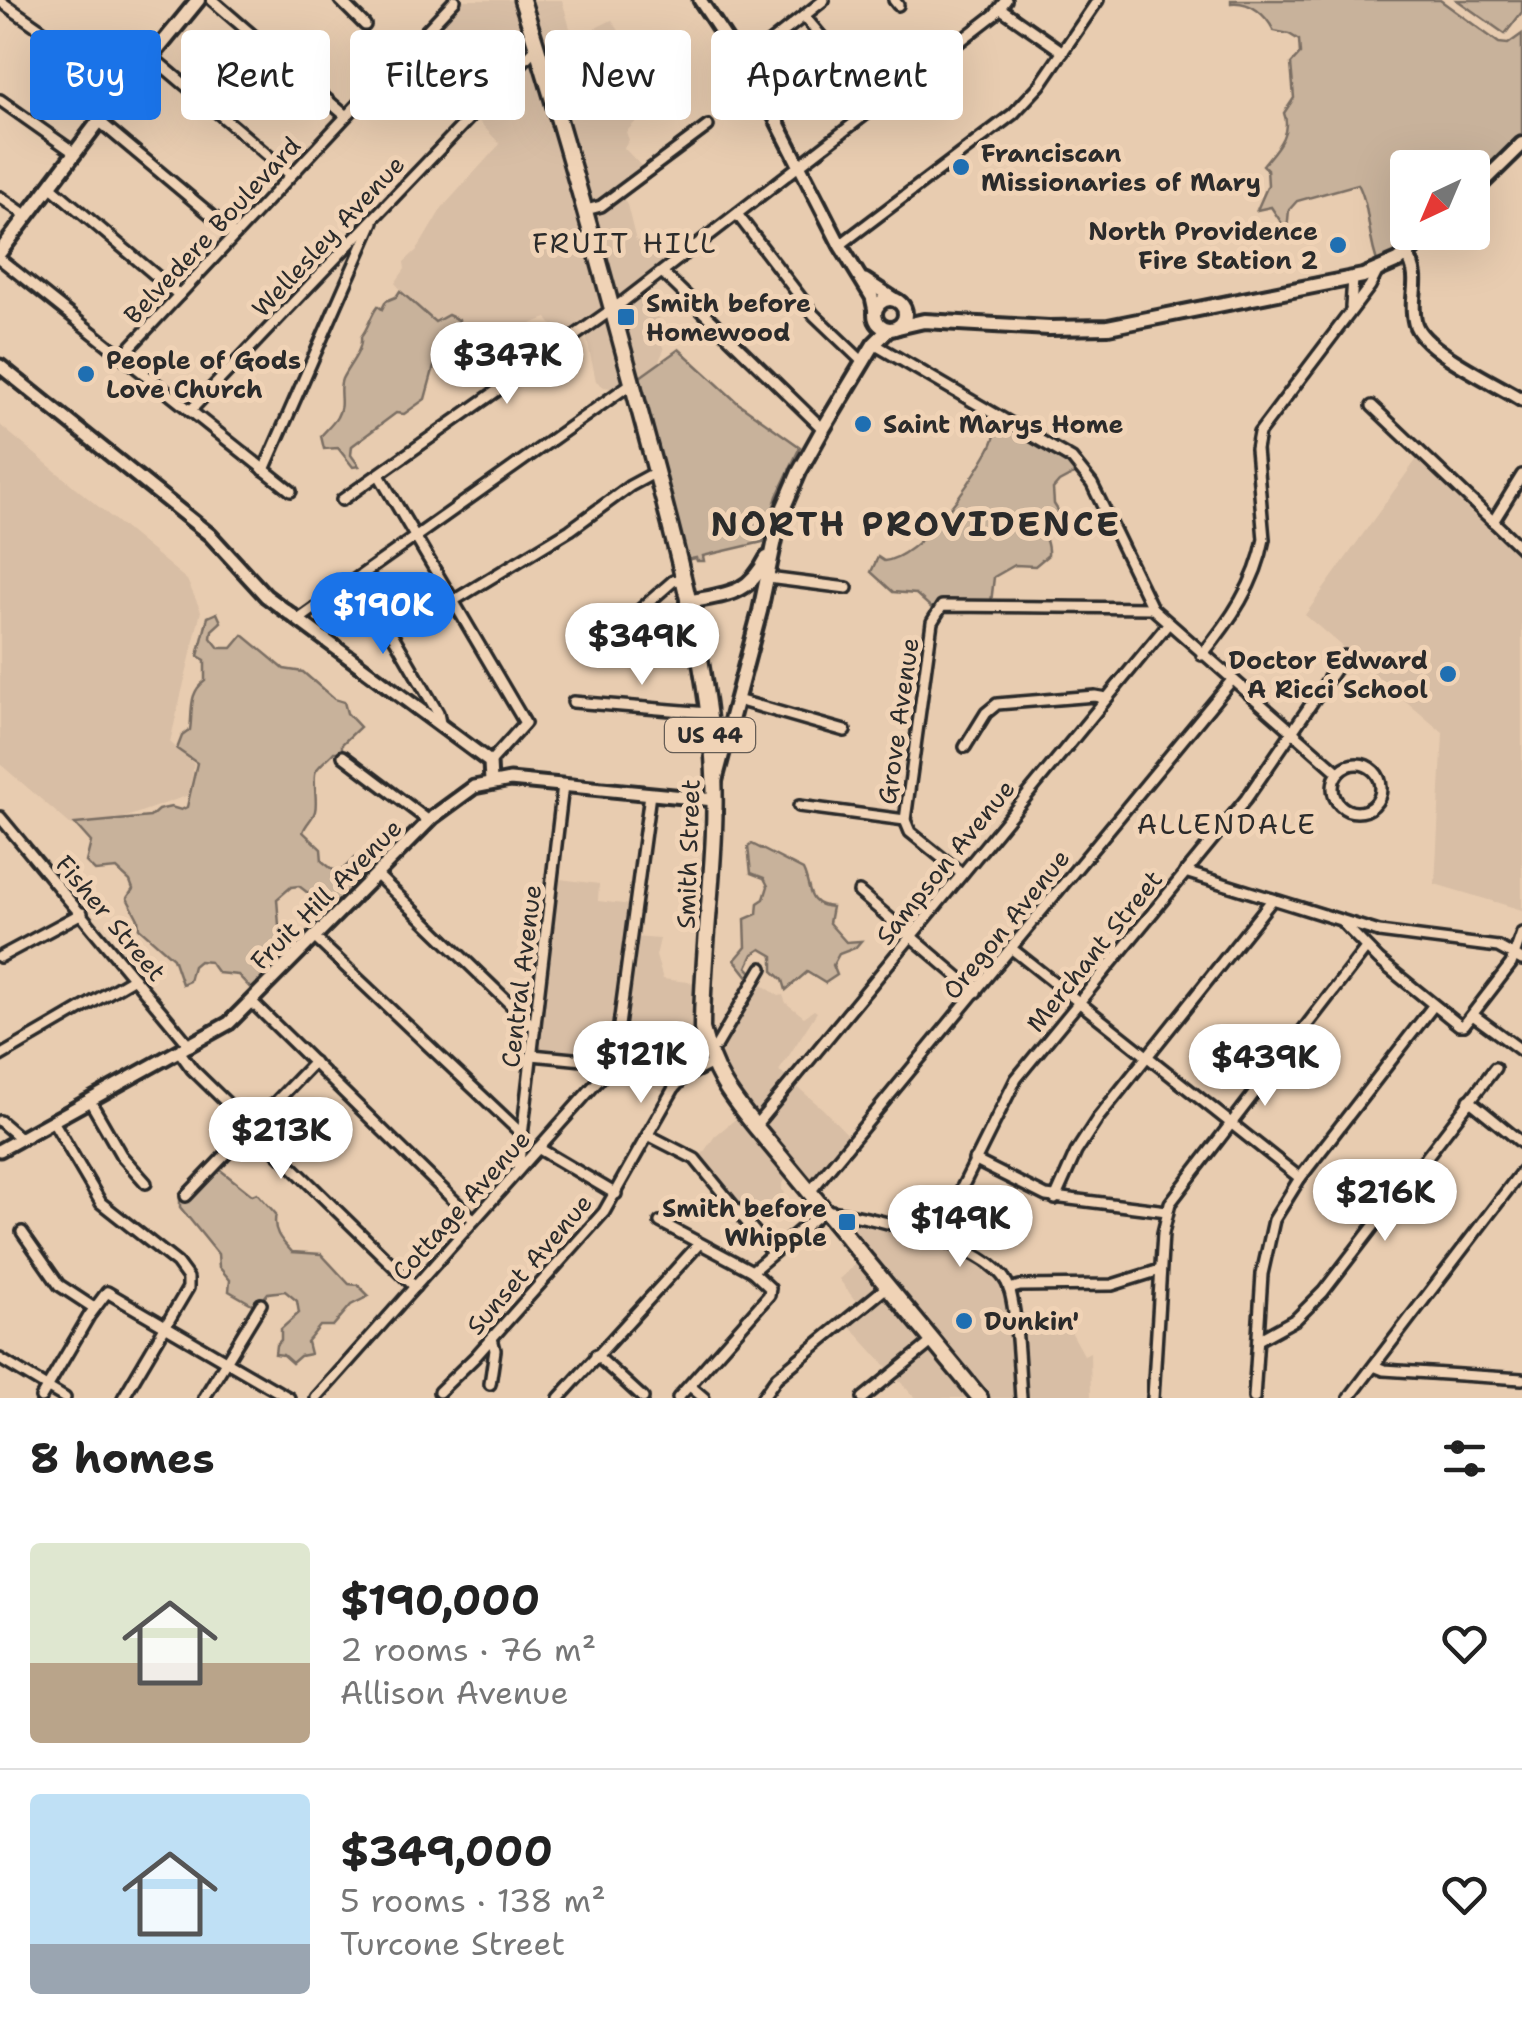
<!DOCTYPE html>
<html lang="en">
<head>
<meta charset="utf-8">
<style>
  :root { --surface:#fff; --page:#f6f6f6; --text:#222; --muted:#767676; --line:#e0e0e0; --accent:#1a73e8 }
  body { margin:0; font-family:"Shantell Sans",sans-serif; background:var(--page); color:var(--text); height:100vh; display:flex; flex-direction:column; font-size:38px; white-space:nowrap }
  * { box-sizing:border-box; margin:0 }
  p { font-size:32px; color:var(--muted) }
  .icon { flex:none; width:55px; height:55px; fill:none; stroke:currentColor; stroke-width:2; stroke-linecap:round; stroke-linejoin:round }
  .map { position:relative; height:1398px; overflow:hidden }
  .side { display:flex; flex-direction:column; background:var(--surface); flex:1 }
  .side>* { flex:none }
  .guide { position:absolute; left:30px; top:30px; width:1000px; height:90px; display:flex; gap:20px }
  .needle { width:65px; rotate:224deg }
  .fabs { position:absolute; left:1390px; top:150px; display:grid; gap:20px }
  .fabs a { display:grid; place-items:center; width:100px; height:100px; border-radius:10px; background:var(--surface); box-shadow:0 10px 40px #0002; font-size:50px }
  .price { position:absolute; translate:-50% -85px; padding:0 22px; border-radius:35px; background:#fff; color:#222; font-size:32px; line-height:65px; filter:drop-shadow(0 2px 5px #0008) }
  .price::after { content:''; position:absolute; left:50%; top:60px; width:30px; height:22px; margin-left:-15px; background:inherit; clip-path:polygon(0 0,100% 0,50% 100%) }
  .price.active { background:var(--accent); color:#fff }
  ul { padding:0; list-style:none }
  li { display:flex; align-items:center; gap:30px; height:250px; padding:0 30px }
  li+li { border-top:2px solid var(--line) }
  li span { display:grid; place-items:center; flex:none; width:280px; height:200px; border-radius:10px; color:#555 }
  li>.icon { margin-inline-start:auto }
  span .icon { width:120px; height:120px; fill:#fffc; stroke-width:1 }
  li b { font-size:42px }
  h2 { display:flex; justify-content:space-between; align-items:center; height:120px; padding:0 30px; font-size:42px }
  .tag { padding:0 35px; border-radius:10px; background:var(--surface); box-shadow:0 10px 40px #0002; font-size:35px; line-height:90px }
  .tag.active { background:var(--accent); color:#fff }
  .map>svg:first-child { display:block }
  .built { fill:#d8bea5 }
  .green { fill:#c8b29b; stroke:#7a6e63; stroke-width:2.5 }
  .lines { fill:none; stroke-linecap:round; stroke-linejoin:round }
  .minor-casing { stroke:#2b2b2b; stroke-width:16 }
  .tertiary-casing { stroke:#2b2b2b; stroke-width:19 }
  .secondary-casing { stroke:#2b2b2b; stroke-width:20 }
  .primary-casing { stroke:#2b2b2b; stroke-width:21 }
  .minor { stroke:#f0d3b6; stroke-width:9 }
  .tertiary { stroke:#f0d3b6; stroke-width:11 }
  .secondary { stroke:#f0d3b6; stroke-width:12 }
  .primary { stroke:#f0d3b6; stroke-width:14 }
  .poi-dot { fill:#1f6fb2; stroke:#f0d3b6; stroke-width:4 }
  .labels { text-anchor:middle; stroke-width:10; stroke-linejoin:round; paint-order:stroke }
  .shield { fill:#f0d3b6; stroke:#665d55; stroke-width:2.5 }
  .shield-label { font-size:22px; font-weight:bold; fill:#2b2b2b }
  .poi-label { font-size:25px; font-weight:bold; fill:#2b2b2b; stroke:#f0d3b6; text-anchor:start }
  .street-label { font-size:25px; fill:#2b2b2b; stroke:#f0d3b6 }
  .neighbourhood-label { font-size:28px; letter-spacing:2.5px; fill:#2b2b2b; stroke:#f0d3b6 }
  .district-label { font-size:35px; font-weight:bold; letter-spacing:2.5px; fill:#2b2b2b; stroke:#f0d3b6 }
</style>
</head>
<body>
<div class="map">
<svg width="1522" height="1398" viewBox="0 0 1522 1398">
  <rect width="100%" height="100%" fill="#e8ccb0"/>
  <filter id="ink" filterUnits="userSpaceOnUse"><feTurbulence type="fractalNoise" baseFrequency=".01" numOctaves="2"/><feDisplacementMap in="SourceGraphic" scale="20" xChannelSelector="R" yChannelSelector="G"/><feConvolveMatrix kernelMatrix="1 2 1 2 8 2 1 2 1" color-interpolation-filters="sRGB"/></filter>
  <g filter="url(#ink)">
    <g class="built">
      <path d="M456,0H562L573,39L612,20L625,40L620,46L658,84V96L654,103L626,132L629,140L624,148L646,171L619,191L627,205L636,241L646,240L666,268L645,289L654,302L656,315L665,325L658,335L664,350L653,374L634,381L622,390L604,387L596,381L586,335L594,324L563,342L547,318L533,323L519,334L513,333L489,351L484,344L477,345L463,359L454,347L451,337L419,311L395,283L405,269L404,262L417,250L442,208L500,144L471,113L498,84L480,65L485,56L475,53L467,60L463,58L430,28Z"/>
      <path d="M0,425L187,580L201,611L170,742L194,764L189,795L118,820L71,825L0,764Z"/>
      <path d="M1419,456L1522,555V910L1435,884L1443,733L1305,615Z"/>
      <path d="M560,879L599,884L598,901L632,905L612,1056L538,1050Z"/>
      <path d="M634,937L660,939L656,956L663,979L704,984L711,1053L753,984H761L779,996L783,995L786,1003L804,1017L814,1010L817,1012L779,1071L823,1109L853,1140L812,1191L795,1173L782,1183V1190L785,1192L766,1215L752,1224L698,1160L715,1136L744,1112L715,1066L695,1071L671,1095L613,1068Z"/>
      <path d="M832,1211L939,1237L999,1267L1018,1313L1048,1315L1068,1326L1084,1355L1090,1352L1091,1398H915L844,1320L860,1307L839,1279L863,1258Z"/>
    </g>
    <g class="green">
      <path d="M1231,0H1440L1499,43L1508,44L1522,34V143L1473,193L1472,168H1408V232L1432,233L1379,266C1367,240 1371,209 1358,184L1297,201L1289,210L1287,231L1271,207L1257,210L1268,185L1267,169L1263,165C1275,150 1292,134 1284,113L1294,98L1291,64L1300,54L1299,40L1289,34L1274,31C1266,15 1251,1 1231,3Z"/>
      <path d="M1457,0H1522V12L1505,34Z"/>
      <path d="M400,291L435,322L448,315L459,320L452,337L463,359L446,356L436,359L425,399L404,414L396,413L352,446L351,455L359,466L353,467L338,448L324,449L321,436C326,430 333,424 337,417C345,404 337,391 342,379C348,366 363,351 361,337C369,327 370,316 378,306L382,309L386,301L396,297Z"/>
      <path d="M679,349L738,403L800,447L777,496L763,542L703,556L704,561H697L696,558L686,560L640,377Z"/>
      <path d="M1004,414L1069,452L1083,469L1059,482L1053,489L1054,504L1059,512C1030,528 1050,534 1048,555L1035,566L1015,565L994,577L991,603L947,604L936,612L916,594L893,592L871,572L878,557L884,561C921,557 971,482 989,450C996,438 996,426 1004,414Z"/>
      <path d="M217,613L221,622L212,630L211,638L219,648H232L243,635L284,669L303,672L334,699L344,702L347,713L360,727L342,744V752H334C329,758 320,764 316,771C312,777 318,800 315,811C313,819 306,823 303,832L321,849L322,861L333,870L343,869L355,858L375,876L341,910L326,895L308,893L299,886L291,887L277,899L279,925L306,947L257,995L238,975L218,973L210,962L199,961L193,966L189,981L182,984L173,958L139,928L138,919L127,898L133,889L130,881L117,869L95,871L86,862L91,842L75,824L150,817L158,810L171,807L181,810L187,807L197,763L177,749L182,736L190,730C193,711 188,693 205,681V660L198,656L208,617Z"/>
      <path d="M752,844L803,870C812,888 805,905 832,907L829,923L846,942L861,941L855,948L839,954L833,965L837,975L825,983L807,972L786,990L783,980L773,971V956L761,949L753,954L747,967L754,974L753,983L735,960L746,947L745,919L757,914L758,903L764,899L768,886L764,878L751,873L748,847Z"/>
      <path d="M214,1165L252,1195L257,1193L276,1214C272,1231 281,1240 292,1252L321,1254L349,1284L358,1285L369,1296L351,1305L333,1326H320L307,1342L310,1354L300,1356L292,1363L283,1355L275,1354L276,1345L281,1340V1329L299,1313L297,1301L285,1291L268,1293L257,1307L229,1291L230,1280L219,1267L218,1254L180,1207V1196Z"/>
    </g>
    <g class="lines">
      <defs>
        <g id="minor">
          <path d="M212,0L346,116"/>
          <path d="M340,0L365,25"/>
          <path d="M894,0L898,5"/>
          <path d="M0,1L125,88"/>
          <path d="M1000,8L1063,52"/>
          <path d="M804,16L835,53"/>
          <path d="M151,56L291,175"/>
          <path d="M744,63L824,0"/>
          <path d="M0,100L75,153"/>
          <path d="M99,121L235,235"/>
          <path d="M50,186L179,295"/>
          <path d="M0,197L27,216"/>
          <path d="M586,210L601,206L708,126"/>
          <path d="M737,214L814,315L864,363"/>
          <path d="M840,245L1013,114L1040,85L1098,0"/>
          <path d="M0,259L291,491"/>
          <path d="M662,272L823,429"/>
          <path d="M1351,307L1353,279"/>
          <path d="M874,344L1072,459L1092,484L1152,608"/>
          <path d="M122,356L455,0"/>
          <path d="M1372,406L1522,549"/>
          <path d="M190,411L537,47"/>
          <path d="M264,470L373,222"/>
          <path d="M379,475L525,723L490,762"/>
          <path d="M342,500L624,301L994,15L1006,0"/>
          <path d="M1493,522L1522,475"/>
          <path d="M359,577L438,713L440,723"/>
          <path d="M768,578L847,588"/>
          <path d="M453,601L570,530L630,486L656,472"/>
          <path d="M298,620L632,383"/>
          <path d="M587,651L602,643L673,581L682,579"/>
          <path d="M1202,655C1230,621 1256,583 1264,539L1256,449L1259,433L1370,286L1378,270"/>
          <path d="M737,700L845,731"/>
          <path d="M573,702L708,713"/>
          <path d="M965,747L986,713L997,704L1095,696L1106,698"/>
          <path d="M343,756L429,821"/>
          <circle cx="1357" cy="788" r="24"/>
          <path d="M799,806L905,820"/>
          <path d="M0,817L190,1046"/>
          <path d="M1185,872L1379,932L1498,947L1522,960"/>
          <path d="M962,874L910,832L905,820L932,622L942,606L1152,608L1338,772"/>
          <path d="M377,875L535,1028"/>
          <path d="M859,892L976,992"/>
          <path d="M1343,923L1379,960L1459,1025H1464L1511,964L1522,933"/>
          <path d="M314,937L523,1135"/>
          <path d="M1012,949L1300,1178"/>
          <path d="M0,957L82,913"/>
          <path d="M252,1002L474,1220"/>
          <path d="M1473,1015L1522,1051"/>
          <path d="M179,1051L192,1069L415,1287"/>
          <path d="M708,1053L717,1045L762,968"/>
          <path d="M532,1055L614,1063"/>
          <path d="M0,1056L134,978"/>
          <path d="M1469,1100L1522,1143"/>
          <path d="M90,1101L121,1155L146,1183"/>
          <path d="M0,1121L21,1139"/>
          <path d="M53,1121L101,1203L177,1263L188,1278V1288L123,1398"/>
          <path d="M755,1126L1168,624"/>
          <path d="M648,1135L695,1159L772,1253"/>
          <path d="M538,1148L616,1194"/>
          <path d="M974,1160L1046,1196L1167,1211"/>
          <path d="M518,1170L563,785"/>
          <path d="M809,1193L1232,680"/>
          <path d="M186,1196L314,1062"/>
          <path d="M1055,1199L1076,1152L1098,1118L1272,900"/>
          <path d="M660,1222L752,1271L770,1288L769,1295L678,1398"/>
          <path d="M22,1232L59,1285L94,1308"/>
          <path d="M936,1240L1016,1079L1246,799L1344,656"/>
          <path d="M752,1271L824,1210C868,1216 986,1243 1007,1283C1017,1304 1019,1372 1021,1398"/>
          <path d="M1009,1289L1020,1286L1112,1285L1160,1270"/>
          <path d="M1258,1340L1296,1319L1323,1292L1495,1068"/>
          <path d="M596,1355L643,1398"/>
          <path d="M0,1359L65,1398"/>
          <path d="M1374,1366L1384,1370L1522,1379"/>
          <path d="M490,1384L495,1350L492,1338"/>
          <path d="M690,1386L704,1398"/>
          <path d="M439,1392L475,1357L604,1212L674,1088L684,1077L711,1064"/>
          <path d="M41,1398L89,1316L107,1292L289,1398"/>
          <path d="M204,1398L261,1304"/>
          <path d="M316,1398L614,1063L650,794"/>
          <path d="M559,1398L699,1244"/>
          <path d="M762,1398L777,1377L888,1286"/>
          <path d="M863,1398L934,1340"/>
          <path d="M1153,1398L1163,1233L1170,1203L1366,948"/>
          <path d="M1254,1398L1262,1274L1274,1220L1300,1178L1433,1006"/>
          <path d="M1349,1398L1522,1171"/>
        </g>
        <g id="tertiary">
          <path d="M700,0L765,98L840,245L872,297L875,311"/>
          <path d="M1407,255C1423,281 1408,297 1415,323C1422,350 1497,384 1522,400"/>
          <path d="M865,280L897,301"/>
          <path d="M0,366L210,535L266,596L490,762L491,782"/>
          <path d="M0,1150L229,1023L433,817L474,787L510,780L714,800"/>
        </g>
        <g id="secondary">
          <path d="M1472,193L1522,144"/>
          <path d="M0,252L99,121L198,0"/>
          <circle cx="890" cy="314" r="15"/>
          <path d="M898,327L924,321L1049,328L1108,327L1363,276L1398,261L1433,232"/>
          <path d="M687,602C726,594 748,596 767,558"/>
          <path d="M715,781L760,611L780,516L799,472L823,429L874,344L889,329"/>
        </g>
        <path id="primary" d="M522,0C563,128 598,257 633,386C665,507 703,631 713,757C720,847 702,939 702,1029C713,1072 728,1093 755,1126L980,1398"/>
      </defs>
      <use href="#minor" class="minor-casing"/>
      <use href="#tertiary" class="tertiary-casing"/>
      <use href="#secondary" class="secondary-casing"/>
      <use href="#primary" class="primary-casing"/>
      <use href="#minor" class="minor"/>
      <use href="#tertiary" class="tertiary"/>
      <use href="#secondary" class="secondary"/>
      <use href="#primary" class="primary"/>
    </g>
  </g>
  <g class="poi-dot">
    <circle cx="961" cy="167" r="10"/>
    <circle cx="1338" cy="245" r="10"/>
    <rect x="616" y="307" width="20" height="20" rx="5"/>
    <circle cx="86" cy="374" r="10"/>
    <circle cx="863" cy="424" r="10"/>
    <circle cx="1448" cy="674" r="10"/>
    <rect x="837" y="1212" width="20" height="20" rx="5"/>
    <circle cx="964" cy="1321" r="10"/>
  </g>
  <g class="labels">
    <rect class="shield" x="665" y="718" width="90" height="34" rx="8"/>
    <g class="shield-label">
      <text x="710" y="743">US 44</text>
    </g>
    <g class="poi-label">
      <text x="981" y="162">Franciscan<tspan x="981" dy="29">Missionaries of Mary</tspan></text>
      <text x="1318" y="240" text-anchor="end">North Providence<tspan x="1318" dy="29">Fire Station 2</tspan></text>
      <text x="646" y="312">Smith before<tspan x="646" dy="29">Homewood</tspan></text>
      <text x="106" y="369">People of Gods<tspan x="106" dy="29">Love Church</tspan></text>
      <text x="883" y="433">Saint Marys Home</text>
      <text x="1428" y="669" text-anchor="end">Doctor Edward<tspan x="1428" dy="29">A Ricci School</tspan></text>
      <text x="827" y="1217" text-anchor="end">Smith before<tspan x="827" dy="29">Whipple</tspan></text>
      <text x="984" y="1330">Dunkin'</text>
    </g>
    <g class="street-label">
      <text transform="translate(212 230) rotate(-47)" y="9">Belvedere Boulevard</text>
      <text transform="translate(328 236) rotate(-47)" y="9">Wellesley Avenue</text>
      <text transform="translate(898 721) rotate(-82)" y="9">Grove Avenue</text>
      <text transform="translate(688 854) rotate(-88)" y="9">Smith Street</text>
      <text transform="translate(945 862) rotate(-51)" y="9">Sampson Avenue</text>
      <text transform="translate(326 894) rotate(-45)" y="9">Fruit Hill Avenue</text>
      <text transform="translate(111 918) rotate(50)" y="9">Fisher Street</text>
      <text transform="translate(1006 924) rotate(-51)" y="9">Oregon Avenue</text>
      <text transform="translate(1094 951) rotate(-51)" y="9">Merchant Street</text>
      <text transform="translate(521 976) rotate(-83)" y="9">Central Avenue</text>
      <text transform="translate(461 1205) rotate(-48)" y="9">Cottage Avenue</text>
      <text transform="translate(529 1264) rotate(-49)" y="9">Sunset Avenue</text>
    </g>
    <g class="neighbourhood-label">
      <text x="625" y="253">FRUIT HILL</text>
      <text x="1227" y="834">ALLENDALE</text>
    </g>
    <g class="district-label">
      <text x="916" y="536">NORTH PROVIDENCE</text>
    </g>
  </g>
</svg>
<div class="fabs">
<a><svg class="needle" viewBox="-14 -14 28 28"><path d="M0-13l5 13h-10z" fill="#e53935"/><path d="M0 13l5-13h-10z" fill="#767676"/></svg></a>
</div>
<b class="price" style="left:507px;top:407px">$347K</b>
<b class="price active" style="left:383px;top:657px">$190K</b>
<b class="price" style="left:642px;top:688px">$349K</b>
<b class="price" style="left:641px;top:1106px">$121K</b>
<b class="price" style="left:1265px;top:1109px">$439K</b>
<b class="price" style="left:281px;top:1182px">$213K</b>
<b class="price" style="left:1385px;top:1244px">$216K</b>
<b class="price" style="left:960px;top:1270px">$149K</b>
<div class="guide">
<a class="tag active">Buy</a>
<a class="tag">Rent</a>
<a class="tag">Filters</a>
<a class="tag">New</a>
<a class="tag">Apartment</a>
</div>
</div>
<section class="side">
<h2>8 homes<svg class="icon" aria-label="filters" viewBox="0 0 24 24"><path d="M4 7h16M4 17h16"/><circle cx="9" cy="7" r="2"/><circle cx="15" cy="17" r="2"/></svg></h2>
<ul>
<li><span style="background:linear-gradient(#dfe7d0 60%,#b9a48a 0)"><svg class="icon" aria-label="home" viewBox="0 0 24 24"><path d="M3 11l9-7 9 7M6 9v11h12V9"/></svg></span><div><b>$190,000</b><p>2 rooms · 76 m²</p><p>Allison Avenue</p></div><svg class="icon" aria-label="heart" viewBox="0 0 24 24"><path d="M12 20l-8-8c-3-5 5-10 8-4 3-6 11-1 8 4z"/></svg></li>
<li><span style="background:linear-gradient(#bfe0f5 75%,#9aa5b1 0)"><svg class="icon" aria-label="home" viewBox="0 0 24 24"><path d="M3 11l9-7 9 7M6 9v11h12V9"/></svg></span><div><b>$349,000</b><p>5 rooms · 138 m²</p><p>Turcone Street</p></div><svg class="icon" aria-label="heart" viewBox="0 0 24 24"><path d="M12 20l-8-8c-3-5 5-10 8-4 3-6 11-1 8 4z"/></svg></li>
</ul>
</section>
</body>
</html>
